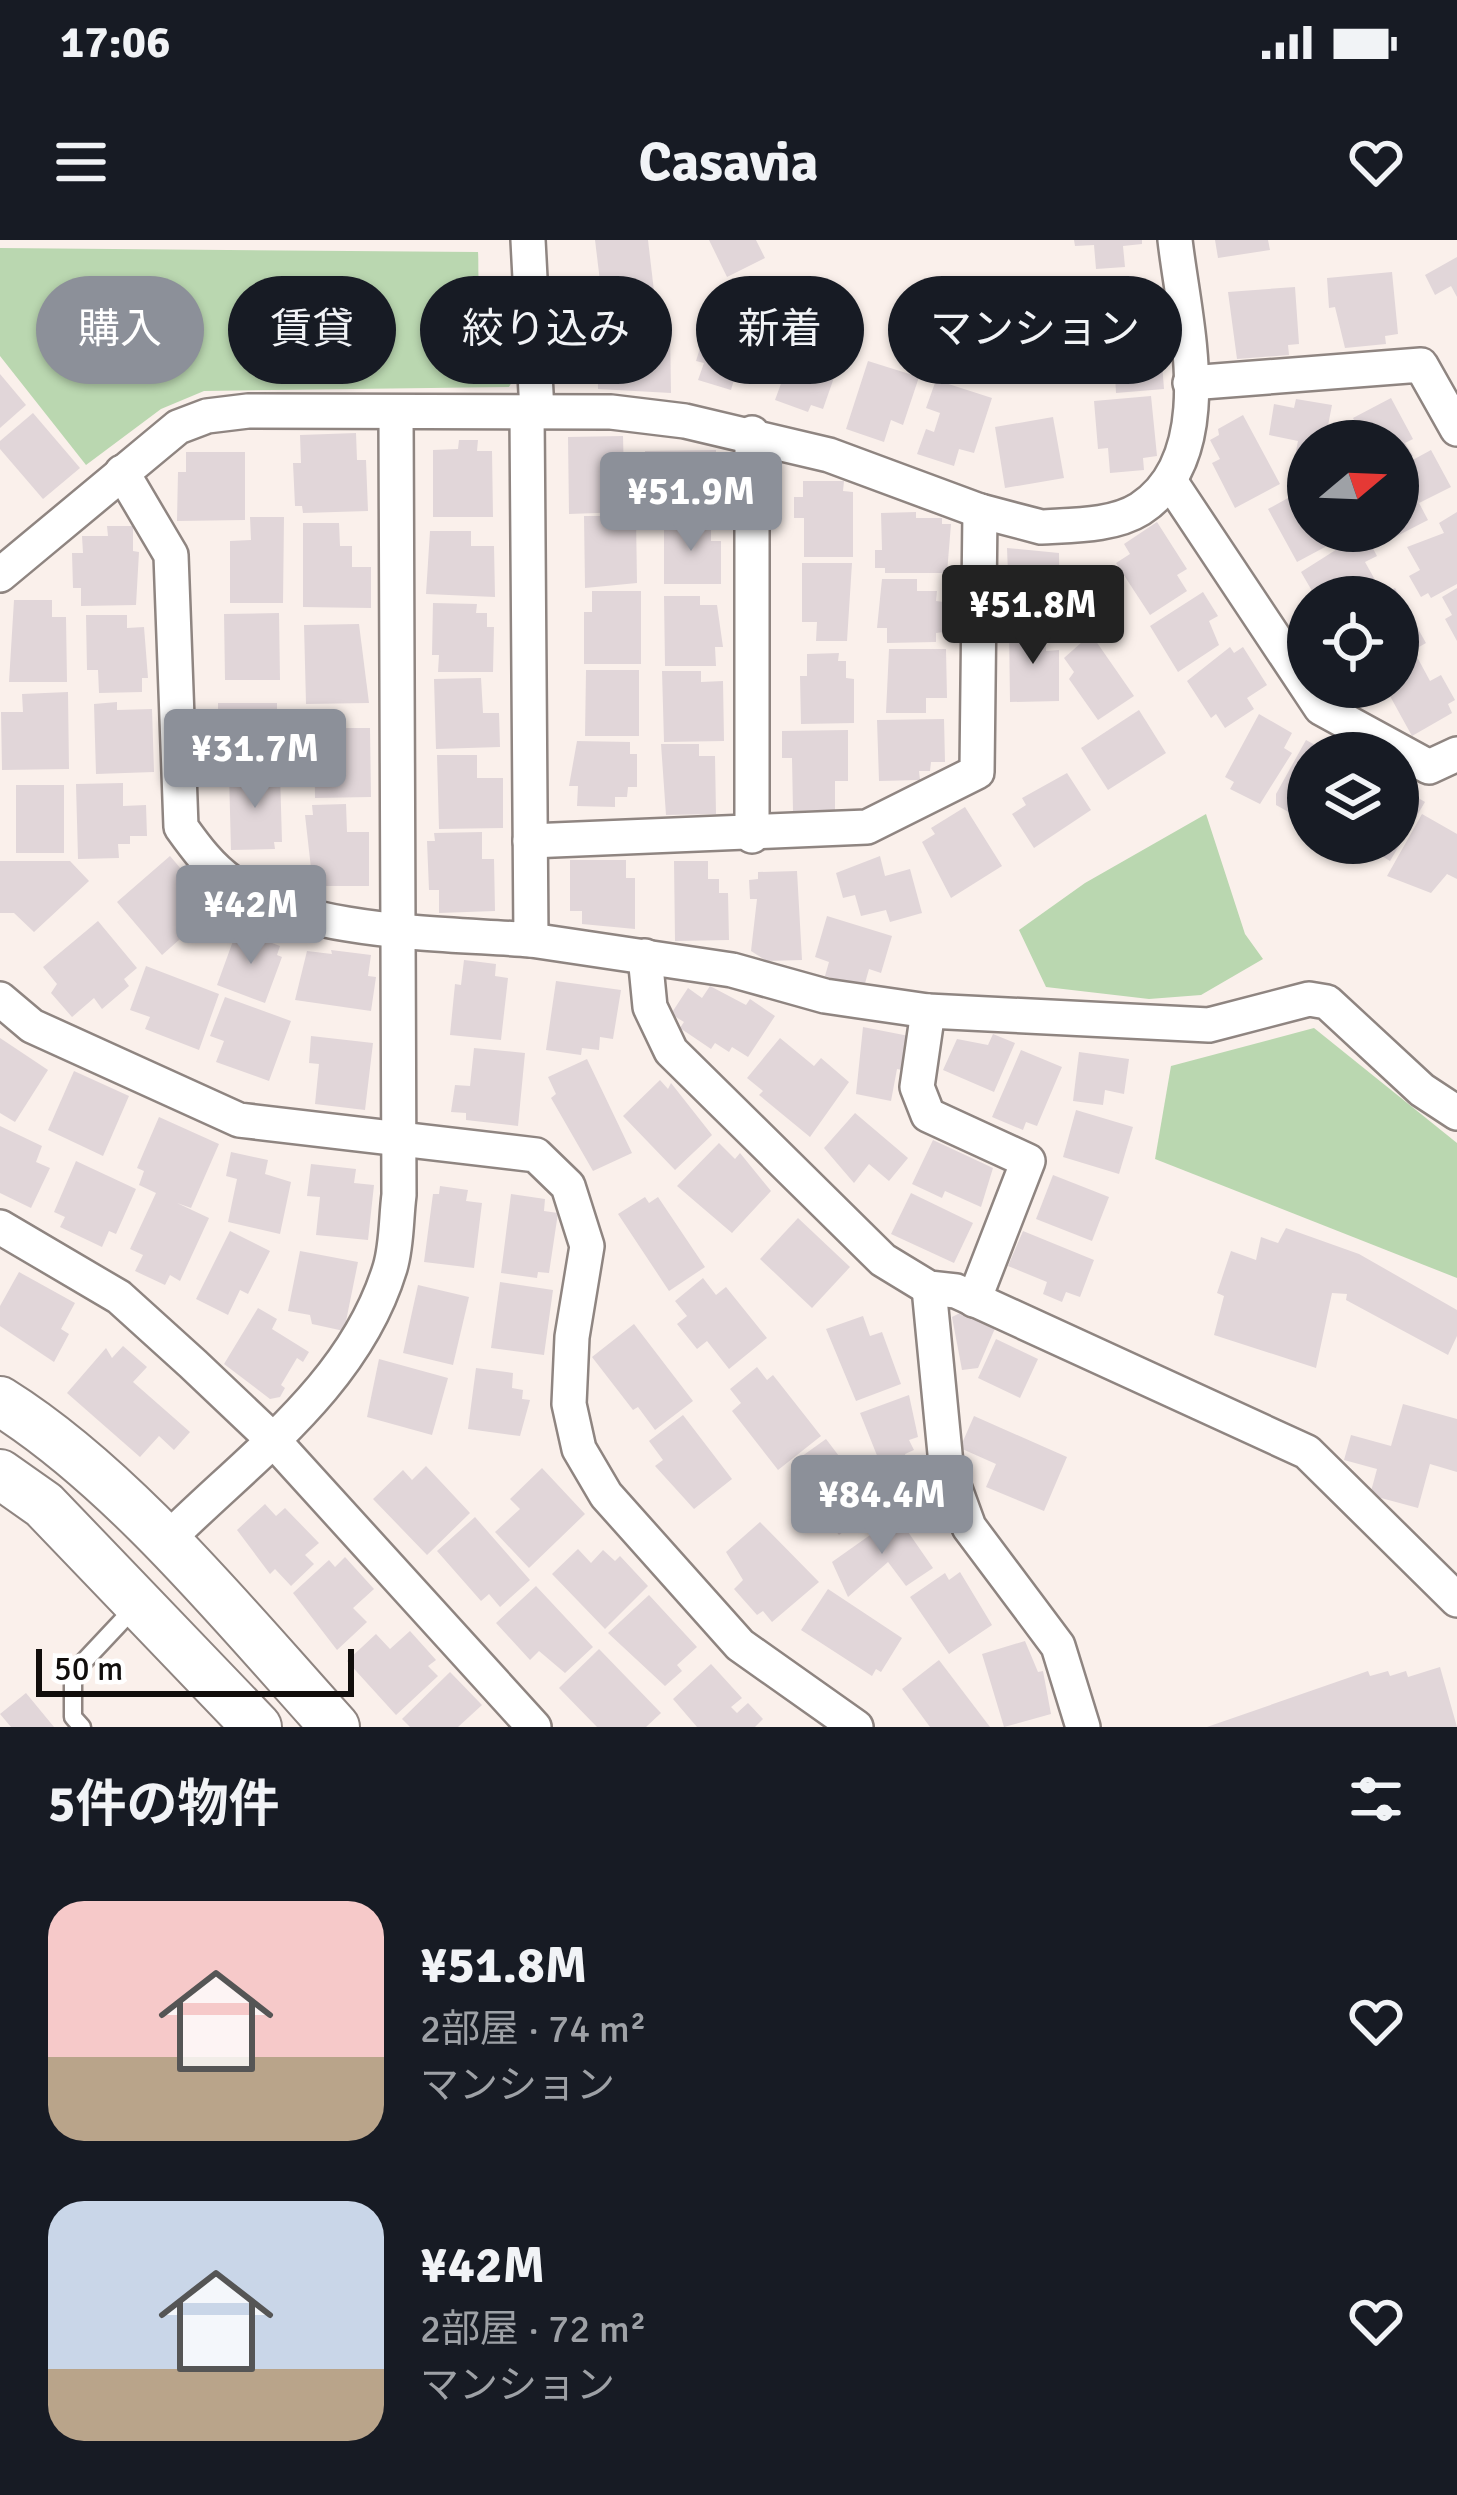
<!DOCTYPE html>
<html lang="ja">
<head>
<meta charset="utf-8">
<style>
  :root { --surface:#171b24; --page:#20242c; --text:#f1f3f6; --muted:#9ea1a6; --accent:#8c9099 }
  body { margin:0; font-family:Signika,"Noto Sans JP",sans-serif; background:var(--page); color:var(--text); height:100vh; display:flex; flex-direction:column; font-size:45px; white-space:nowrap }
  * { box-sizing:border-box; margin:0 }
  p { font-size:39px; color:var(--muted) }
  .icon { flex:none; width:66px; height:66px; fill:none; stroke:currentColor; stroke-width:2; stroke-linecap:round; stroke-linejoin:round }
  .map { position:relative; height:1487px; overflow:hidden }
  .side { display:flex; flex-direction:column; background:var(--surface); flex:1 }
  .side>* { flex:none }
  .hud { position:absolute; left:36px; top:36px; width:1386px; height:108px; display:flex; gap:24px }
  .needle { width:78px; rotate:71deg }
  .fabs { position:absolute; left:1287px; top:180px; display:grid; gap:24px }
  .fabs a { display:grid; place-items:center; width:132px; height:132px; border-radius:50%; background:var(--surface); box-shadow:0 3px 9px #0004; font-size:60px }
  .scale { position:absolute; left:36px; bottom:30px; width:318px; box-sizing:border-box; padding-left:12px; border:6px solid #110e0c; border-top:0; font-size:33px; line-height:42px; white-space:nowrap; color:#110e0c; -webkit-text-stroke:9px #fff; paint-order:stroke }
  .price { position:absolute; translate:-50% -102px; padding:0 27px; border-radius:12px; background:var(--accent); color:#fff; font-size:39px; line-height:78px; filter:drop-shadow(0 3px 6px #0008) }
  .price::after { content:''; position:absolute; left:50%; top:72px; width:36px; height:27px; margin-left:-18px; background:inherit; clip-path:polygon(0 0,100% 0,50% 100%) }
  .price.current { background:#222; color:#fff }
  ul { padding:0; list-style:none }
  li { display:flex; align-items:center; gap:36px; height:300px; padding:0 48px }
  li span { display:grid; place-items:center; flex:none; width:336px; height:240px; border-radius:36px; color:#555 }
  li>.icon { margin-inline-start:auto }
  span .icon { width:144px; height:144px; fill:#fffc; stroke-width:1 }
  li b { font-size:51px }
  h2 { display:flex; justify-content:space-between; align-items:center; height:144px; padding:0 48px; font-size:51px }
  .tag { padding:0 42px; border-radius:54px; background:var(--surface); box-shadow:0 3px 9px #0004; font-size:42px; line-height:108px }
  .tag.current { background:var(--accent); color:#fff }
  .status { display:flex; justify-content:space-between; align-items:center; height:84px; padding:0 60px; background:var(--surface); direction:ltr }
  .status svg { height:33px; fill:currentColor }
  header { display:flex; justify-content:space-between; align-items:center; height:156px; padding:0 48px; background:var(--surface); font-size:54px; font-weight:700 }
  .map>svg:first-child { display:block }
  .green { fill:#bad7b0 }
  .building { fill:#e1d6d9 }
  .lines { fill:none; stroke-linecap:round; stroke-linejoin:round }
  .lane-casing { stroke:#8f8581; stroke-width:21 }
  .street-casing { stroke:#8f8581; stroke-width:38 }
  .secondary-casing { stroke:#8f8581; stroke-width:52 }
  .lane { stroke:#fff; stroke-width:16 }
  .street { stroke:#fff; stroke-width:33 }
  .secondary { stroke:#fff; stroke-width:48 }
</style>
</head>
<body>
<div class="status"><b>17:06</b><svg viewBox="0 0 49 12"><path d="M0 12V9h3v3zM5 12V6h3v6zM10 12V3h3v9zM15 12V0h3v12zM26 1h20v11H26zM47 4h2v5h-2z"/></svg></div>
<header><svg class="icon" aria-label="menu" viewBox="0 0 24 24"><path d="M4 6h16M4 12h16M4 18h16"/></svg>Casavia<svg class="icon" aria-label="heart" viewBox="0 0 24 24"><path d="M12 20l-8-8c-3-5 5-10 8-4 3-6 11-1 8 4z"/></svg></header>
<div class="map">
<svg width="1457" height="1487" viewBox="0 0 1457 1487">
  <rect width="100%" height="100%" fill="#faf0eb"/>
  <g class="green">
    <path d="M0,8L478,12C479,24 477,40 481,52C493,89 541,96 509,147L204,151L161,169L86,225L0,116Z"/>
    <path d="M1206,574L1245,694L1263,719L1201,755L1149,759L1046,747L1019,690L1085,643Z"/>
    <path d="M1314,788L1457,903V1038L1155,919L1171,826Z"/>
  </g>
  <g class="building">
    <path d="M595,0H648L654,51L602,58Z"/>
    <path d="M709,0H756L765,18L727,37Z"/>
    <path d="M1074,0H1142V4L1123,6L1125,27L1096,29L1094,5L1075,6Z"/>
    <path d="M1215,0H1268L1270,10L1218,18Z"/>
    <path d="M1457,17V57L1451,46L1435,55L1425,35Z"/>
    <path d="M1392,32L1398,94L1385,96L1386,104L1345,108L1335,67L1329,68L1327,38Z"/>
    <path d="M1295,47L1299,104L1288,105L1289,115L1237,119L1228,52Z"/>
    <path d="M1158,72L1164,149L1116,153L1115,135H1107L1102,77Z"/>
    <path d="M718,79L763,88L751,129L738,126L731,150L698,140L704,123L696,121L706,89L714,91Z"/>
    <path d="M670,86L671,153L598,149L597,92Z"/>
    <path d="M785,88L844,109L823,169L811,165L808,172L775,160L786,130L772,125Z"/>
    <path d="M868,121L919,137L903,185L891,180L884,202L846,189Z"/>
    <path d="M0,134L26,165L0,188Z"/>
    <path d="M936,140L992,158L974,213L959,209L954,226L917,214L926,189L934,192L940,173L926,168Z"/>
    <path d="M1151,156L1157,216L1143,218L1144,230L1110,233L1108,208L1098,209L1094,161Z"/>
    <path d="M1391,158L1413,199L1405,203L1413,216L1398,224V201H1355L1363,197L1353,178Z"/>
    <path d="M1296,159L1332,165L1325,201H1308V229L1293,226L1298,201L1269,195L1274,164L1294,168Z"/>
    <path d="M33,173L80,228L43,259L0,209V201Z"/>
    <path d="M1243,175L1280,244L1235,268L1212,223L1220,219L1210,200L1219,195L1218,189Z"/>
    <path d="M1053,177L1064,238L1005,248L995,187Z"/>
    <path d="M356,193L357,220H366L368,271L303,273L302,266H295L293,223H301L300,195Z"/>
    <path d="M623,196L625,272L569,274L568,197Z"/>
    <path d="M459,200H478L477,211H492L493,277H433V210L458,209Z"/>
    <path d="M716,210V254L697,253V272H669V255L645,254V211Z"/>
    <path d="M1431,210L1451,247L1419,263L1428,280L1395,297L1398,228Z"/>
    <path d="M186,212H245V280L177,281L178,232H186Z"/>
    <path d="M803,241H844L843,251L853,252V317H804V278H794V257H803Z"/>
    <path d="M1297,253L1308,271V291H1355L1297,322L1268,269Z"/>
    <path d="M916,272V278H942V284H951L947,333H885V328H875V310H882L881,273Z"/>
    <path d="M1457,272V344L1431,358L1428,353L1421,357L1409,336L1420,330L1407,307L1444,293L1439,283Z"/>
    <path d="M584,276H636L637,343L585,348Z"/>
    <path d="M250,277H284L283,363H230V301L251,300Z"/>
    <path d="M664,279H701V288H711V301H721V344H664Z"/>
    <path d="M1157,282L1187,329L1177,335L1187,351L1150,375L1116,323L1130,314L1124,304Z"/>
    <path d="M303,283H339L340,306H352V327H371V368L303,367Z"/>
    <path d="M107,286H133V311L139,312L136,365L81,366V348H73L72,313H83L82,296H108Z"/>
    <path d="M430,291H471V306H494L495,357L426,354Z"/>
    <path d="M1364,292L1377,316L1365,322L1379,347L1361,357H1325L1322,352L1315,356L1301,332Z"/>
    <path d="M1007,308L1059,313L1060,385L1010,387Z"/>
    <path d="M802,323H852L847,401H816L817,382H802Z"/>
    <path d="M882,339H917V351H937L936,361L944,362V392L936,393V402L887,403V388H877Z"/>
    <path d="M1395,348L1426,403L1398,419V357H1379Z"/>
    <path d="M1457,348V401L1445,379L1452,375L1442,357Z"/>
    <path d="M592,351H641V424H584V372H592Z"/>
    <path d="M1203,352L1218,376L1209,381L1219,405L1178,432L1150,386Z"/>
    <path d="M664,356H700V365H717L723,407H715L716,426H665Z"/>
    <path d="M14,360H52V377H66L67,442H9Z"/>
    <path d="M433,363L477,364L476,373H487V387H494L493,432H438L439,415H432Z"/>
    <path d="M279,373L280,440H225L224,374Z"/>
    <path d="M86,375H127V388L144,387L148,438H142V452L99,453L98,430H87Z"/>
    <path d="M359,384L369,463L306,464L304,385Z"/>
    <path d="M1009,389H1045L1046,411L1059,410V461L1010,462Z"/>
    <path d="M1091,394L1134,456L1098,480L1069,439L1074,432L1064,418Z"/>
    <path d="M1230,407L1234,413L1243,407L1267,445L1247,458L1254,469L1225,488L1216,474L1211,478L1187,441Z"/>
    <path d="M889,409H946L947,458H926V473H886Z"/>
    <path d="M839,413L838,421H846V438L854,439V483L801,484L800,436H807V414Z"/>
    <path d="M1416,415L1430,441L1441,435L1455,460L1448,464L1452,473L1412,496L1385,447H1398V425Z"/>
    <path d="M586,430H639V496H585Z"/>
    <path d="M662,431H701V442L723,441L724,501L664,502Z"/>
    <path d="M481,438L483,473H499L500,507L436,509L434,439Z"/>
    <path d="M68,452L69,529L2,530L1,472H23L22,454Z"/>
    <path d="M117,462V470L152,469L154,532L96,534L94,464Z"/>
    <rect x="218" y="463" width="59" height="65"/>
    <path d="M1139,470L1166,513L1108,550L1081,508Z"/>
    <path d="M1259,474L1292,493L1284,508L1292,513L1260,564L1230,549L1234,542L1225,537Z"/>
    <path d="M944,479L945,522H931L930,531H919L920,540L879,541L877,480Z"/>
    <path d="M314,488H370L371,557L315,558Z"/>
    <path d="M848,490V541H835V570L793,571L792,518H782V491Z"/>
    <path d="M1306,500L1330,513H1308V572L1299,567L1294,575L1276,565V554Z"/>
    <path d="M577,501L630,502V514H637V547H628L627,557H615V567L577,566L578,546H569Z"/>
    <path d="M661,504H699V516H715L716,574L666,575Z"/>
    <path d="M437,515H477V538H503V588L439,589Z"/>
    <path d="M280,533L282,602H274L275,609L231,610L229,534Z"/>
    <path d="M1067,533L1091,570L1034,608L1012,574L1026,565L1022,558Z"/>
    <path d="M123,543V566L146,565L147,596H130V604H118L119,618L78,619L76,544Z"/>
    <rect x="16" y="545" width="48" height="68"/>
    <path d="M1398,546L1425,562L1390,621L1362,604L1360,612L1344,603H1398Z"/>
    <path d="M346,564L347,592H369V646H313L305,575H313L312,565Z"/>
    <path d="M965,567L1002,626L951,658L922,602L935,594L931,588Z"/>
    <path d="M1422,574L1457,594V639L1447,634L1431,653L1387,636Z"/>
    <path d="M482,592V619H494L495,671L439,673V650H429L427,601H435L434,593Z"/>
    <path d="M170,616L187,636L178,644L203,672L194,680L197,684L162,715L117,662Z"/>
    <path d="M880,616L885,636L910,629L922,673L890,682L886,670L861,676L855,655L843,658L836,633Z"/>
    <path d="M570,620H626V638H635V689L582,684V671H570Z"/>
    <path d="M0,621H70L89,641L34,692L14,673H0Z"/>
    <path d="M674,621H708V639H719V653H728L729,700L675,701Z"/>
    <path d="M797,631L802,720L767,721L751,711L757,659H750L749,640L758,639V632Z"/>
    <path d="M827,676L892,696L881,733L869,729L864,747L825,736L829,722L815,717Z"/>
    <path d="M98,681L137,728L124,739L129,746L102,769L94,758L72,777L51,753L57,744L43,727Z"/>
    <path d="M237,690L280,706L277,715L282,717L265,763L217,745Z"/>
    <path d="M331,710L371,715L368,736L376,737L371,771L295,760L307,711L332,714Z"/>
    <path d="M464,720L496,724L495,736L508,738L501,800L450,795L455,744L461,745Z"/>
    <path d="M146,726L219,754L199,810L145,789L150,777L130,770Z"/>
    <path d="M556,741L621,750L613,799L600,797L599,810L582,808L581,815L546,810Z"/>
    <path d="M710,746L746,765L750,759L775,776L748,817L732,807L729,812L715,803L711,809L680,788L684,782L671,774L688,748L702,758Z"/>
    <path d="M225,757L291,781L269,841L216,822L224,801L210,796Z"/>
    <path d="M863,787L914,797L908,831L897,829L891,861L856,854Z"/>
    <path d="M993,794L1015,803L994,852L943,830L957,799L988,805Z"/>
    <path d="M311,796L373,803L365,870L315,864L319,824L309,823Z"/>
    <path d="M0,798L48,830L15,882L0,873Z"/>
    <path d="M780,798L814,826L821,818L849,842L810,897L759,855L763,851L747,838Z"/>
    <path d="M474,808L525,813L518,886L466,880V873L451,872L455,845L470,846Z"/>
    <path d="M1021,810L1062,827L1037,886L1026,882L1023,890L992,877Z"/>
    <path d="M1079,812L1129,819L1124,854L1105,850L1103,865L1073,861Z"/>
    <path d="M587,819L632,913L593,931L551,858L556,854L548,837Z"/>
    <path d="M74,831L129,856L103,916L48,890Z"/>
    <path d="M660,840L668,849L671,843L712,895L675,930L623,876Z"/>
    <path d="M1076,870L1133,887L1119,934L1063,917Z"/>
    <path d="M855,873L908,918L889,941L869,924L854,943L824,908Z"/>
    <path d="M159,877L219,904L191,968L177,963L209,978L180,1041L170,1035L165,1045L135,1031L143,1015L130,1009L156,953L139,945L144,931L137,928Z"/>
    <path d="M0,886L42,906L36,922L50,928L31,968L0,953Z"/>
    <path d="M933,900L993,928L981,967L945,951L942,958L912,944Z"/>
    <path d="M719,903L735,919L740,913L771,951L732,993L677,946Z"/>
    <path d="M231,912L268,920L265,934L291,942L280,994L228,982L237,939L226,936Z"/>
    <path d="M76,921L136,949L116,994L109,991L102,1007L60,987L65,977L54,972Z"/>
    <path d="M311,924L356,929L354,943L374,945L368,1000L316,995L320,957L307,956Z"/>
    <path d="M1053,935L1109,957L1092,1001L1036,979Z"/>
    <path d="M440,946L468,950L466,961L482,963L474,1028L424,1022L433,954H439Z"/>
    <path d="M911,953L973,983L954,1023L891,994Z"/>
    <path d="M511,954L545,959L544,971L558,973L549,1033L538,1032L537,1038L501,1033Z"/>
    <path d="M645,957L649,963L658,957L705,1027L669,1051L618,974Z"/>
    <path d="M798,978L850,1027L812,1068L760,1019Z"/>
    <path d="M1286,988L1359,1014L1457,1070V1096L1448,1115L1346,1060L1347,1054L1332,1053L1316,1128L1214,1095L1224,1056L1217,1053L1231,1011L1256,1020L1261,997L1278,1003Z"/>
    <path d="M230,991L270,1011L248,1054L240,1050L228,1075L196,1059Z"/>
    <path d="M1023,991L1094,1020L1080,1057L1066,1052L1062,1062L1043,1054L1047,1042L1008,1026Z"/>
    <path d="M300,1011L358,1022L344,1091L312,1084L310,1075L288,1071Z"/>
    <path d="M19,1032L75,1063L61,1089L69,1094L54,1122L0,1086V1066Z"/>
    <path d="M703,1038L716,1055L726,1047L767,1098L729,1129L707,1101L697,1109L677,1084L687,1076L675,1061Z"/>
    <path d="M500,1042L553,1050L544,1115L491,1108Z"/>
    <path d="M418,1045L469,1057L453,1125L403,1113Z"/>
    <path d="M258,1068L277,1079L272,1089L309,1112L303,1122L297,1118L281,1145L285,1148L280,1157L270,1159L224,1124Z"/>
    <path d="M962,1072L996,1086L978,1128L962,1130L952,1077Z"/>
    <path d="M863,1076L870,1096L882,1092L901,1144L856,1161L826,1089Z"/>
    <path d="M634,1084L693,1161L655,1190L638,1167L633,1170L592,1117Z"/>
    <path d="M996,1099L1038,1119L1020,1158L978,1138Z"/>
    <path d="M123,1106L147,1127L133,1142L190,1192L174,1210L159,1196L140,1217L67,1153L106,1108L112,1118Z"/>
    <path d="M379,1119L448,1138L432,1195L367,1177Z"/>
    <path d="M757,1127L767,1140L773,1135L821,1196L778,1230L732,1171L741,1163L730,1149Z"/>
    <path d="M476,1128L513,1133L512,1148L523,1150L522,1159L530,1160L520,1196L468,1189Z"/>
    <path d="M909,1155L918,1197L909,1200L914,1210L905,1214L910,1229L886,1238L860,1173Z"/>
    <path d="M1403,1164L1457,1179V1232L1430,1224L1418,1268L1370,1255L1377,1229L1344,1220L1351,1195L1391,1206Z"/>
    <path d="M683,1175L732,1239L694,1269L655,1226L663,1220L649,1201Z"/>
    <path d="M974,1176L1067,1217L1044,1271L986,1247L996,1224L960,1208Z"/>
    <path d="M826,1199L877,1266L839,1295L829,1282L820,1288L806,1270L815,1263L791,1233V1224Z"/>
    <path d="M426,1226L470,1273L427,1315L373,1259L403,1230L412,1240Z"/>
    <path d="M542,1228L585,1274L529,1328L495,1292L520,1269L510,1259Z"/>
    <path d="M265,1264L276,1276L285,1268L319,1303L305,1315L314,1324L291,1346L275,1329L270,1334L237,1290Z"/>
    <path d="M897,1276L933,1328L906,1346L888,1322L848,1357L832,1322Z"/>
    <path d="M475,1277L530,1340L500,1367L489,1354L481,1361L437,1311Z"/>
    <path d="M760,1282L819,1342L772,1382L763,1371L757,1375L734,1349L743,1340L726,1312Z"/>
    <path d="M578,1309L591,1323L603,1310L615,1321L620,1316L648,1346L605,1389L552,1334Z"/>
    <path d="M345,1317L374,1349L353,1368L367,1382L337,1410L293,1353L329,1320L335,1327Z"/>
    <path d="M960,1332L992,1385L949,1414L910,1357L945,1333L949,1340Z"/>
    <path d="M536,1346L593,1407L565,1433L539,1411L530,1420L496,1383Z"/>
    <path d="M828,1349L902,1398L881,1432L876,1429L872,1436L801,1390Z"/>
    <path d="M649,1355L697,1407L677,1425L682,1431L665,1446L608,1393Z"/>
    <path d="M410,1391L436,1420L428,1426L438,1436L396,1475L347,1421L376,1394L390,1409Z"/>
    <path d="M1025,1401L1038,1432L1043,1431L1051,1474L1004,1487L982,1414Z"/>
    <path d="M599,1409L661,1473L646,1487H597L559,1448Z"/>
    <path d="M939,1420L990,1487H930L902,1449Z"/>
    <path d="M711,1424L742,1458L731,1467L737,1473L748,1463L763,1479L755,1487H697L673,1459Z"/>
    <path d="M1440,1427L1457,1487H1207L1368,1431L1370,1436L1388,1431L1390,1436L1406,1431L1408,1437Z"/>
    <path d="M450,1432L482,1465L458,1487H410L402,1479Z"/>
    <path d="M26,1453L54,1487H11L0,1474Z"/>
  </g>
  <g class="lines">
    <defs>
      <path id="lane" d="M82,1487L73,1477V1433L135,1367"/>
      <g id="street">
        <path d="M528,0L537,172"/>
        <path d="M1190,143L1421,125L1457,189"/>
        <path d="M122,232L171,315L181,587C196,608 210,627 231,642C302,695 445,693 531,700L527,172"/>
        <path d="M1170,241L1321,468L1429,527L1457,514"/>
        <path d="M0,335L178,187L207,176L248,171L611,172L685,181L829,215L980,271L1041,287C1072,285 1113,286 1140,269C1222,216 1184,80 1175,0"/>
        <path d="M752,596V193"/>
        <path d="M530,601L867,587L977,532L980,271"/>
        <path d="M531,700L732,730L825,756L928,771L1209,785L1309,759L1327,762L1422,850L1457,873"/>
        <path d="M645,716L650,767L671,811L883,1020L929,1048L956,1051L1307,1212L1457,1360"/>
        <path d="M0,759L32,786L239,880L536,915L568,946L587,1006L572,1097L569,1164L579,1209L606,1255L740,1405L856,1487"/>
        <path d="M928,771L917,847L928,875L1028,921L974,1060"/>
        <path d="M0,987L119,1057L193,1124L273,1200L534,1487"/>
        <path d="M929,1048L946,1224L969,1287L1058,1406L1083,1487"/>
        <path d="M166,1301C249,1218 354,1146 390,1028C397,1005 396,978 399,955L396,173"/>
      </g>
      <g id="secondary">
        <path d="M0,1161C122,1237 238,1380 335,1487"/>
        <path d="M0,1234L44,1265L257,1487"/>
      </g>
    </defs>
    <use href="#lane" class="lane-casing"/>
    <use href="#street" class="street-casing"/>
    <use href="#secondary" class="secondary-casing"/>
    <use href="#lane" class="lane"/>
    <use href="#street" class="street"/>
    <use href="#secondary" class="secondary"/>
  </g>
</svg>
<div class="fabs">
<a><svg class="needle" viewBox="-14 -14 28 28"><path d="M0-13l5 13h-10z" fill="#e53935"/><path d="M0 13l5-13h-10z" fill="#9ea1a6"/></svg></a>
<a><svg class="icon" aria-label="locate" viewBox="0 0 24 24"><circle cx="12" cy="12" r="6"/><path d="M12 2v4M12 18v4M2 12h4M18 12h4"/></svg></a>
<a><svg class="icon" aria-label="layers" viewBox="0 0 24 24"><path d="M12 4l9 5-9 5-9-5zM3 14l9 5 9-5"/></svg></a>
</div>
<div class="scale">50 m</div>
<b class="price" style="left:691px;top:314px">¥51.9M</b>
<b class="price current" style="left:1033px;top:427px">¥51.8M</b>
<b class="price" style="left:255px;top:571px">¥31.7M</b>
<b class="price" style="left:251px;top:727px">¥42M</b>
<b class="price" style="left:882px;top:1317px">¥84.4M</b>
<div class="hud">
<a class="tag current">購入</a>
<a class="tag">賃貸</a>
<a class="tag">絞り込み</a>
<a class="tag">新着</a>
<a class="tag">マンション</a>
</div>
</div>
<section class="side">
<h2>5件の物件<svg class="icon" aria-label="filters" viewBox="0 0 24 24"><path d="M4 7h16M4 17h16"/><circle cx="9" cy="7" r="2"/><circle cx="15" cy="17" r="2"/></svg></h2>
<ul>
<li><span style="background:linear-gradient(#f6c9c9 65%,#b9a48a 0)"><svg class="icon" aria-label="home" viewBox="0 0 24 24"><path d="M3 11l9-7 9 7M6 9v11h12V9"/></svg></span><div><b>¥51.8M</b><p>2部屋 · 74 m²</p><p>マンション</p></div><svg class="icon" aria-label="heart" viewBox="0 0 24 24"><path d="M12 20l-8-8c-3-5 5-10 8-4 3-6 11-1 8 4z"/></svg></li>
<li><span style="background:linear-gradient(#c9d6e8 70%,#b9a48a 0)"><svg class="icon" aria-label="home" viewBox="0 0 24 24"><path d="M3 11l9-7 9 7M6 9v11h12V9"/></svg></span><div><b>¥42M</b><p>2部屋 · 72 m²</p><p>マンション</p></div><svg class="icon" aria-label="heart" viewBox="0 0 24 24"><path d="M12 20l-8-8c-3-5 5-10 8-4 3-6 11-1 8 4z"/></svg></li>
</ul>
</section>
</body>
</html>
